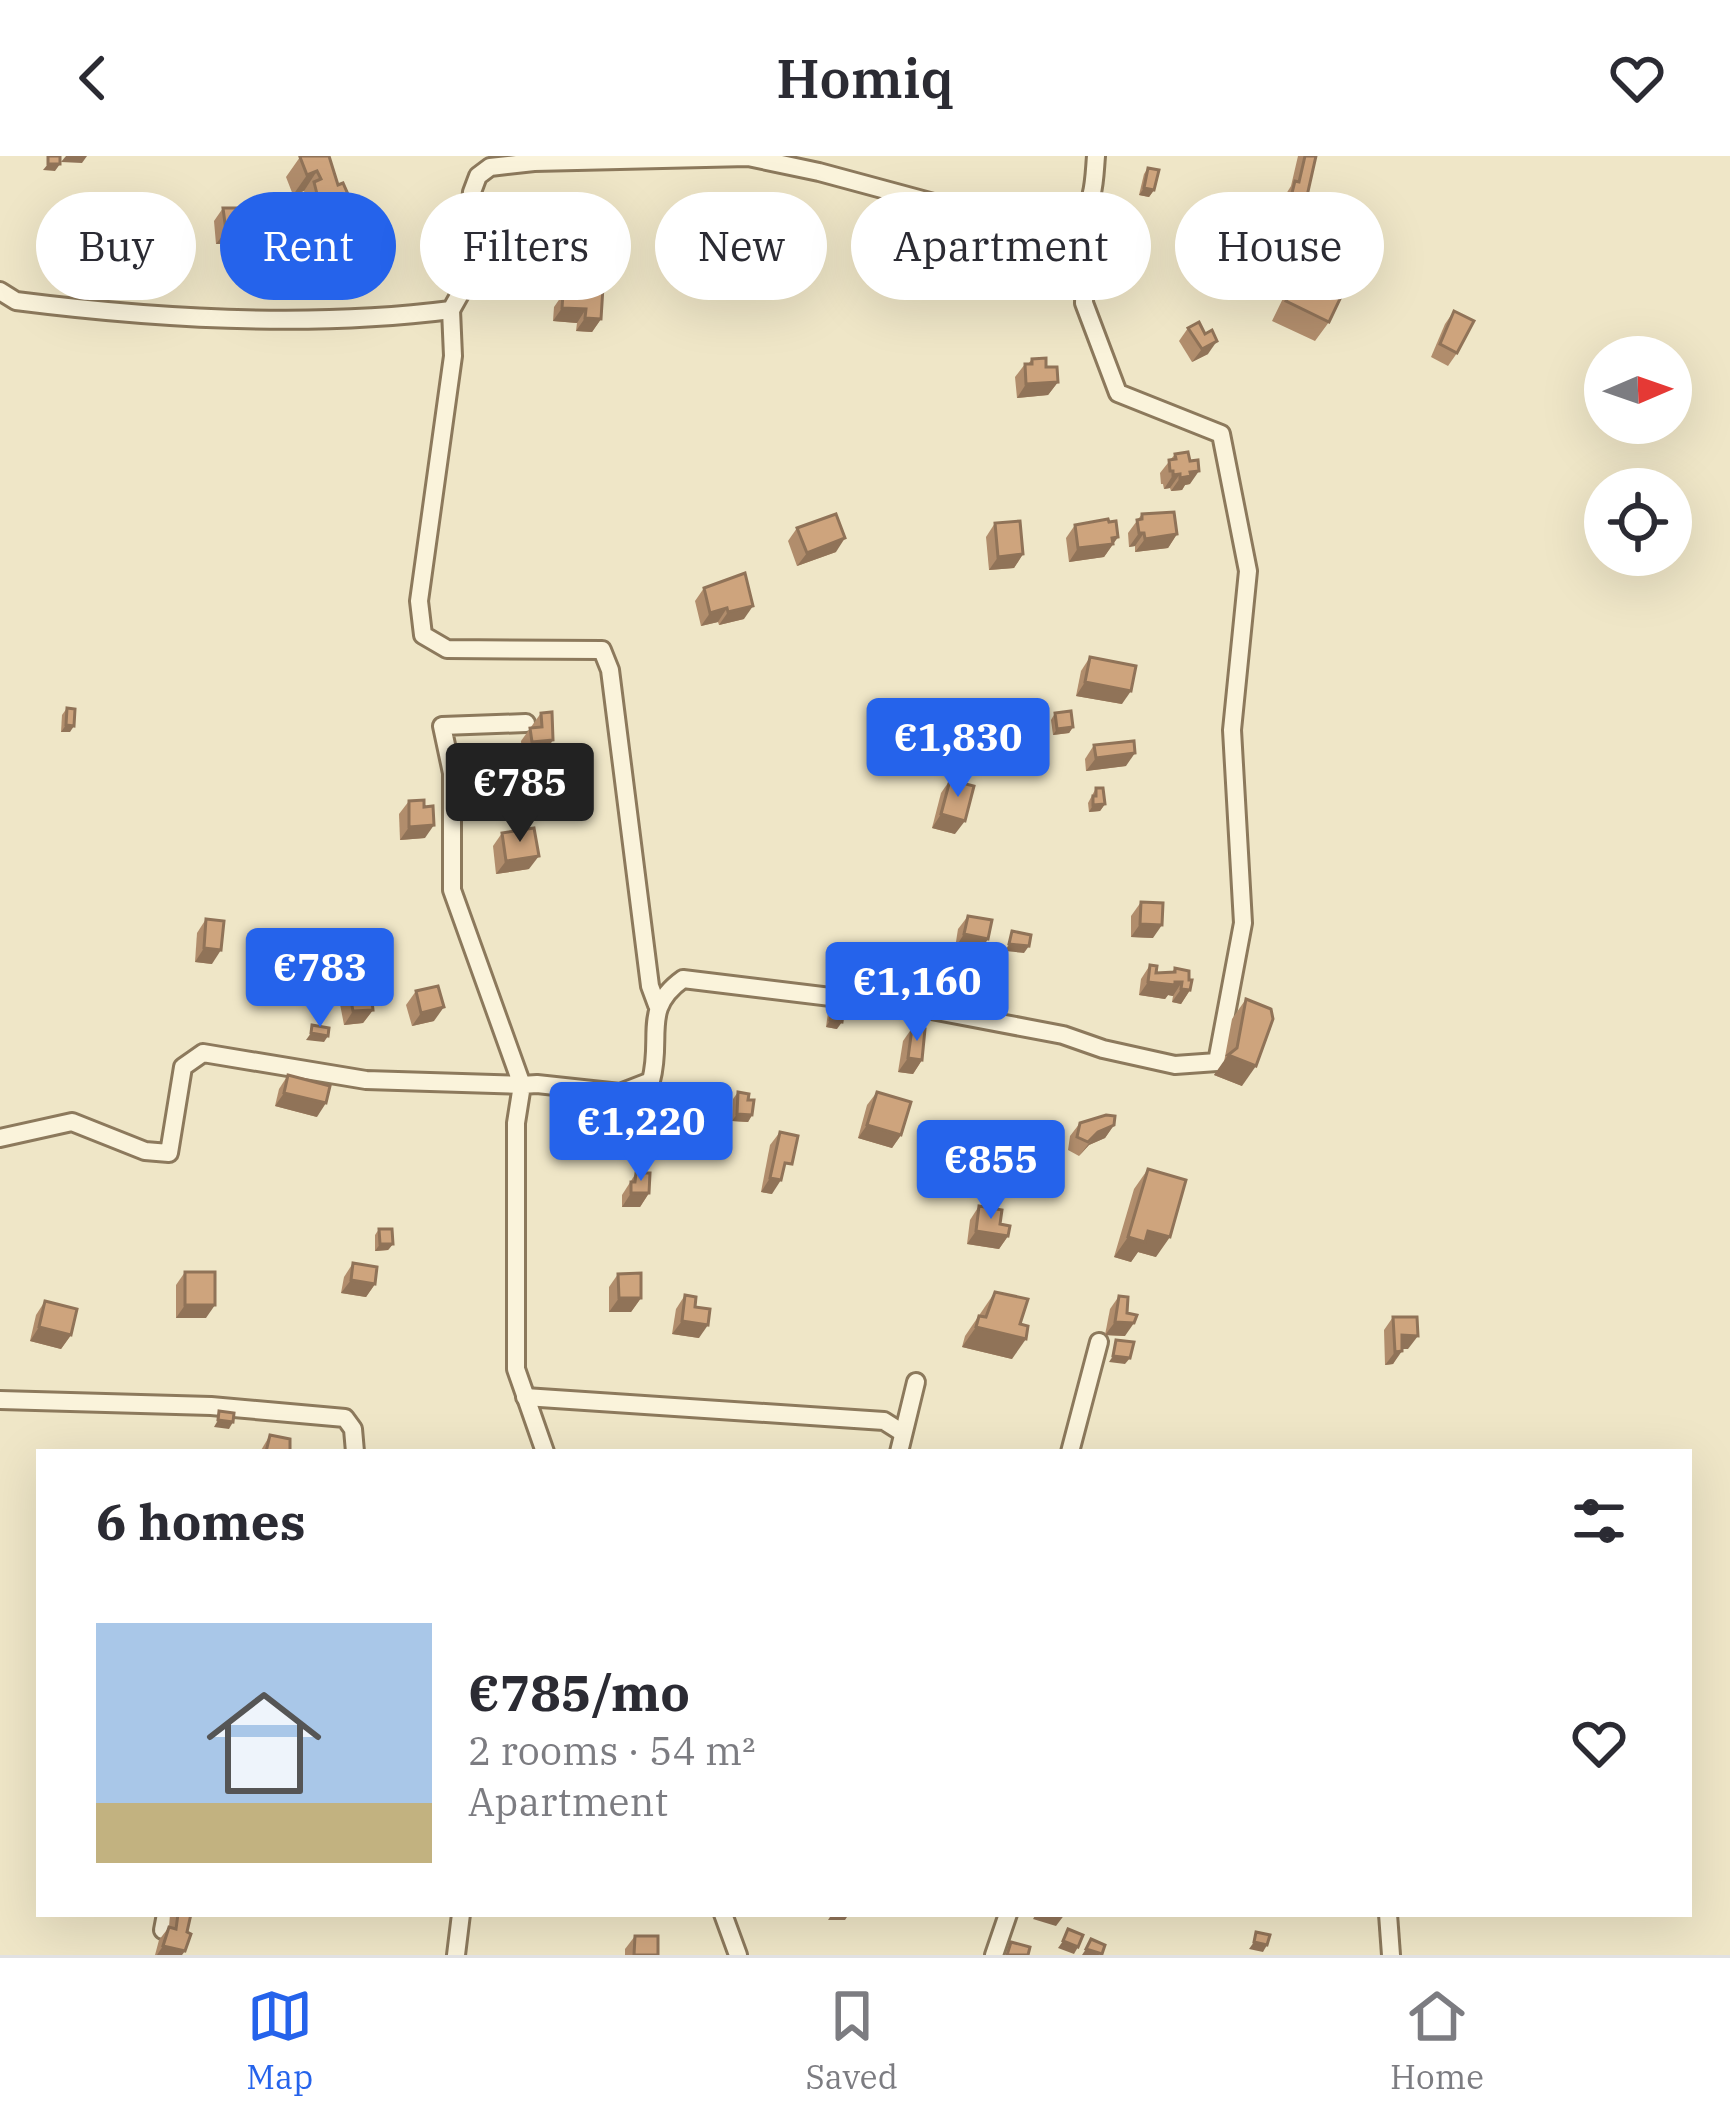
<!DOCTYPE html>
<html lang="en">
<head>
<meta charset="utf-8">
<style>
  :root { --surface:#fff; --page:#f7f7f7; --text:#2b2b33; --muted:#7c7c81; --line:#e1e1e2; --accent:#2563eb }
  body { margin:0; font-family:"IBM Plex Serif",serif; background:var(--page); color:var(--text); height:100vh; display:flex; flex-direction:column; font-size:45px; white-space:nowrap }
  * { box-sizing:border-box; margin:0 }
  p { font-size:39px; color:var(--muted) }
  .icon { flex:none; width:66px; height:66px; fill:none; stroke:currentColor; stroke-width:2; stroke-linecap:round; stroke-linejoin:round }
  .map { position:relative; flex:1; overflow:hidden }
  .panel { position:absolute; left:36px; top:1293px; width:1656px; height:468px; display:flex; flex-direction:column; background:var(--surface); border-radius:0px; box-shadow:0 12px 48px #0002 }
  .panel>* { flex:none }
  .banner { position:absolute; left:36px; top:36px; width:1659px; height:108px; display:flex; gap:24px }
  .needle { width:78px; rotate:88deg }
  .buttons { position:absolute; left:1584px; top:180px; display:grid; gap:24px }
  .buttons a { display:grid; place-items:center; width:108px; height:108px; border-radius:50%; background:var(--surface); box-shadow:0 12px 48px #0002; font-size:60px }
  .price { position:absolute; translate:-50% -102px; padding:0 27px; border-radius:12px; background:var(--accent); color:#fff; font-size:39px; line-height:78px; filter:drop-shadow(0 3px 6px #0008) }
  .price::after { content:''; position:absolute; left:50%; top:72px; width:36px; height:27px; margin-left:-18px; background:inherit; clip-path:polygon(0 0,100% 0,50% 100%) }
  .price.selected { background:#222; color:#fff }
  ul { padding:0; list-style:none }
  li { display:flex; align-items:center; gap:36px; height:300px; padding:0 60px }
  li span { display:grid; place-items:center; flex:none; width:336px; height:240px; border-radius:0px; color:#555 }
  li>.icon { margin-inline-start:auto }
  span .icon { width:144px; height:144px; fill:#fffc; stroke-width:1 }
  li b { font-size:51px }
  h2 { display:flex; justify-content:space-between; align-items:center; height:144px; padding:0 60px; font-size:51px }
  .chip { padding:0 42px; border-radius:54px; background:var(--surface); box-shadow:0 12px 48px #0002; font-size:42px; line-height:108px }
  .chip.selected { background:var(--accent); color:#fff }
  header { display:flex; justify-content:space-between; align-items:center; height:156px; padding:0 60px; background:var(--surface); font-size:54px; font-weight:600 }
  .tabs { display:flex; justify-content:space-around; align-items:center; height:168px; border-top:3px solid var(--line); background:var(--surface); font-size:33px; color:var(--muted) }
  .tabs a { display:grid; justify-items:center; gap:6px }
  .tabs .selected { color:var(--accent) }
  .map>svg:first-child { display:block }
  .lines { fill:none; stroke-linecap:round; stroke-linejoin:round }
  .street-casing { stroke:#8c795c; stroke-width:22 }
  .street { stroke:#faf3db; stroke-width:16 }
  .wall { fill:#b18d6c }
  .shaded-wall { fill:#907358 }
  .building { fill:#cea47d; stroke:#907358; stroke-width:3 }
</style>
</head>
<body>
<header><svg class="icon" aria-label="back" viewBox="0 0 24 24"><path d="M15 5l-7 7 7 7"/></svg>Homiq<svg class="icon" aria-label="heart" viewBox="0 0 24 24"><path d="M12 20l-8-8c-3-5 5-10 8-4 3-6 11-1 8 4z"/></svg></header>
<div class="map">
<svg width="1730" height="1799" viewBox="0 0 1730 1799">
  <rect width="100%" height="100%" fill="#efe6c7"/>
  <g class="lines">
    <defs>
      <g id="street">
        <path d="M0,135L16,145C157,163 310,172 451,154L460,138L472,36L478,20L490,11L534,6L748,1L819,16L945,50L1021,61L1077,64C1095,47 1094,23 1096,0"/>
        <path d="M451,154L453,200L419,445L423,479L447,493L602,494L610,514L650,830L657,849"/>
        <path d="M0,982L72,966L145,995L169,997L183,911L203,897L366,924L522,929L452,734V617L442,570L526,567"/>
        <path d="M525,1241L884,1265L903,1277"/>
        <path d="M0,1244L211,1250L345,1262L353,1273L355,1296"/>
        <path d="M545,1296L516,1213V967L522,929L537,928L620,937L651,925C663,880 641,853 683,823L921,852L1063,879L1103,893L1175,909L1217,906L1243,767L1232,574L1248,415L1221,278L1118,237L1084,147L1086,56"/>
        <path d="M899,1296L916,1226"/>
        <path d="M1070,1296L1099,1186"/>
        <path d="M723,1758L738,1799"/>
        <path d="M1388,1758L1391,1799"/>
        <path d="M163,1774L166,1758"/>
        <path d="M456,1799L461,1758"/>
        <path d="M994,1799L1008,1758"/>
      </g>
    </defs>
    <use href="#street" class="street-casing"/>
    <use href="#street" class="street"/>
  </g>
  <g class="wall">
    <path d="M1298,0H1316L1298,54L1283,50L1286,38L1291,30Z"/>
    <path d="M300,1L338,29L354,52L340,72L321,79L318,70L307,74L300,46L305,39L304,35L293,39L286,21Z"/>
    <path d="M1148,12L1154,34L1149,41L1139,39L1144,18Z"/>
    <path d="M249,49L257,88H216L214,65L223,52H247Z"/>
    <path d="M1303,110L1335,125L1339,119L1329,166L1315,185L1272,165L1289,130Z"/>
    <path d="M563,138L601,163L592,176L576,175L577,167L553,165L554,151Z"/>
    <path d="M1454,155L1457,197L1448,210L1431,201L1445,168Z"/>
    <path d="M1188,172L1205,178L1208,198L1192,206L1179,185Z"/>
    <path d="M1032,203L1046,211L1058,226L1048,239L1017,242L1015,221L1025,208H1028Z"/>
    <path d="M1175,298L1190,328L1185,329L1182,334L1171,335L1170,332L1164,333L1163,328H1161L1160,317Z"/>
    <path d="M1142,358L1177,378L1168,392L1135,396V390L1129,391L1128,377Z"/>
    <path d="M995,367L1023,398L1014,412L989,414L986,381Z"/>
    <path d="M1075,369L1118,381L1104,401L1069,406L1066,382Z"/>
    <path d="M797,372L836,396L797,410L788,385Z"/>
    <path d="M704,432L744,463L719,469L718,466L701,470L695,445Z"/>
    <path d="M1090,501L1122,548L1076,540L1081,515Z"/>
    <path d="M67,552L70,576H61L62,559Z"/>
    <path d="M541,557L544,598L522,599L521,585Z"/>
    <path d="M1055,557L1073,571L1069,577L1053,579L1051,564Z"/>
    <path d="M1094,589L1126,610L1086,615L1085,603Z"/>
    <path d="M950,624L955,678L932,672L941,637Z"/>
    <path d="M1096,632L1105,648L1100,655L1089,656L1088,647Z"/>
    <path d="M409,645L425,682L400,684L399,658Z"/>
    <path d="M502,677L529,713L496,718L493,690Z"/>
    <path d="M1141,746L1153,782L1131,781V760Z"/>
    <path d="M968,760L988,783L979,796L955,792L958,773Z"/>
    <path d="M206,763L212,808L195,806L197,777Z"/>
    <path d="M1150,809L1156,817H1171L1175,812L1190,834L1181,848L1172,846L1173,840L1168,839L1165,843L1139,839L1141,823Z"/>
    <path d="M344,824L372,837L368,843L373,854L363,867L344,869L340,848H335V837Z"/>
    <path d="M416,835L434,865L412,870L406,849Z"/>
    <path d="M834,842L837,873L826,871L829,849Z"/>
    <path d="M1246,843L1242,930L1214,919L1224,906L1232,863Z"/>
    <path d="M912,872L922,904L913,918L898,916L903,885Z"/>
    <path d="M288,919L317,961L275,950L279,933Z"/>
    <path d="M738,936L748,944L752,959L748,966L732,965L733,943Z"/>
    <path d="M877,936L901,979L892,992L858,982L867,949Z"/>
    <path d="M1080,967L1114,969L1105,982L1089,989L1079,1000L1068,994L1070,980Z"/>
    <path d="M780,976L772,1038L761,1036L770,989Z"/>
    <path d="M1148,1013L1156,1101L1138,1096L1131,1106L1114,1101L1134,1033Z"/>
    <path d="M636,1017L649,1037L640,1051H622V1039Z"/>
    <path d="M979,1050L1000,1068L1008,1080L999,1093L967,1088L970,1064Z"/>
    <path d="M379,1073L393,1088L388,1094L375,1095V1079Z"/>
    <path d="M353,1107L375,1128L366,1141L341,1137L344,1121Z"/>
    <path d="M185,1116L206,1162H176V1129Z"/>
    <path d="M618,1118L641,1142L631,1156H609V1131Z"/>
    <path d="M995,1136L1020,1168L1012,1203L962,1191L965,1180Z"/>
    <path d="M685,1139L695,1151L699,1182L672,1178L676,1153Z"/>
    <path d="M1119,1140L1125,1180L1105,1179L1110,1153Z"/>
    <path d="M45,1145L71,1179L61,1193L30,1185L36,1159Z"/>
    <path d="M1393,1161L1408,1193H1402L1393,1208L1385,1209L1384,1174Z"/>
    <path d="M270,1279L290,1296H260Z"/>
    <path d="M170,1758H191L182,1799H155L159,1784L169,1771Z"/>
    <path d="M635,1780L658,1799H625V1793Z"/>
  </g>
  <g class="shaded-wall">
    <path d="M66,0H87L82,7L61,6Z"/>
    <path d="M48,8H60L55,15L43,14Z"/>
    <path d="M317,15L304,35L293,39L307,19Z"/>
    <path d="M1144,32L1154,34L1149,41L1139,39Z"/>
    <path d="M1292,37L1307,40L1298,54L1283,50Z"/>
    <path d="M332,50L318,70L307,74L321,54Z"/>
    <path d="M354,52L340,72L321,79L335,59Z"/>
    <path d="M226,75H266L257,88H216Z"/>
    <path d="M562,152L586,153L577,167L553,165Z"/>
    <path d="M585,162L601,163L592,176L576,175Z"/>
    <path d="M1217,185L1208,198L1192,206L1202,193Z"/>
    <path d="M1058,226L1048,239L1017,242L1026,228Z"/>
    <path d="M1199,315L1190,328L1185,329L1182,334L1171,335L1180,322L1190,316Z"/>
    <path d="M1180,318L1170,332L1164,333L1173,319Z"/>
    <path d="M1139,377H1144L1135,390L1129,391Z"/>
    <path d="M1177,378L1168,392L1135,396L1145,383Z"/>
    <path d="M1118,381L1104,401L1069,406L1078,392Z"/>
    <path d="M845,382L836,396L797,410L807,397Z"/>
    <path d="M1023,398L1014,412L989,414L998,401Z"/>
    <path d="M753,450L744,463L719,469L728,456Z"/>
    <path d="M727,452L718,466L701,470L710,457Z"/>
    <path d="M1085,526L1131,535L1122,548L1076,540Z"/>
    <path d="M66,569L74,570L70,576H61Z"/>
    <path d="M1073,571L1069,577L1053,579L1057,573Z"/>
    <path d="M553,584L544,598L522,599L532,586Z"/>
    <path d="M1135,597L1126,610L1086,615L1096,602Z"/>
    <path d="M1105,648L1100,655L1089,656L1093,649Z"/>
    <path d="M941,658L965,665L955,678L932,672Z"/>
    <path d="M434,669L425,682L400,684L409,671Z"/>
    <path d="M539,700L529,713L496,718L506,705Z"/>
    <path d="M1140,768L1162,769L1153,782L1131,781Z"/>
    <path d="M964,778L988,783L979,796L955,792Z"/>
    <path d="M1009,788L1029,790L1024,797L1005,795Z"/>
    <path d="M204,792L221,794L212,808L195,806Z"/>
    <path d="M1148,826H1182L1173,840L1168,839L1165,843L1139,839Z"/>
    <path d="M1181,833L1190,834L1181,848L1172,846Z"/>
    <path d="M345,835H349L340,848H335Z"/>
    <path d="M444,851L434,865L412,870L421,857Z"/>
    <path d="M373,854L363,867L344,869L353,855Z"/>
    <path d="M830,864L842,866L837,873L826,871Z"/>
    <path d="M311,877L328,880L324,886L306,884Z"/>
    <path d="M1228,899L1256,910L1242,930L1214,919Z"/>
    <path d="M908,902L922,904L913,918L898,916Z"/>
    <path d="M284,937L326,947L317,961L275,950Z"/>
    <path d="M737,958L752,959L748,966L732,965Z"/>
    <path d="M867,969L901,979L892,992L858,982Z"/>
    <path d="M1114,969L1105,982L1089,989L1079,1000L1098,976Z"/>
    <path d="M770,1022L781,1024L772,1038L761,1036Z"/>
    <path d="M631,1037H649L640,1051H622Z"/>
    <path d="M976,1075L1008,1080L999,1093L967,1088Z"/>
    <path d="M1148,1075L1170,1081L1156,1101L1138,1096L1131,1106L1114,1101L1128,1081Z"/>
    <path d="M380,1088H393L388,1094L375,1095Z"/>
    <path d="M351,1124L375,1128L366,1141L341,1137Z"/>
    <path d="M619,1142H641L631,1156H609Z"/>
    <path d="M185,1149H215L206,1162H176Z"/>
    <path d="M682,1165L708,1169L699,1182L672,1178Z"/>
    <path d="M1115,1166L1134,1167L1125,1180L1105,1179Z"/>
    <path d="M39,1171L71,1179L61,1193L30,1185Z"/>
    <path d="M976,1171L1026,1183L1012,1203L962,1191Z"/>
    <path d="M1402,1179L1418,1180L1408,1193H1395Z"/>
    <path d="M1402,1195L1393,1208L1385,1209L1395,1196Z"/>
    <path d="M1113,1200L1130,1202L1125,1208L1109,1206Z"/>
    <path d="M218,1264L233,1266L229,1273L214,1271Z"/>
    <path d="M832,1758H849L845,1764H828Z"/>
    <path d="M1036,1758H1065L1056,1770L1033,1763Z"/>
    <path d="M1063,1785L1078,1791L1074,1798L1058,1792Z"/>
    <path d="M1254,1786L1267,1789L1263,1796L1249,1793Z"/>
    <path d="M163,1790L185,1795L182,1799H157Z"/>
    <path d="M1086,1793L1101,1799H1082Z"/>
  </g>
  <g class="building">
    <rect x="48" y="0" width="12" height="8"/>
    <path d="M302,0H329L338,29L343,27L354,52L335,59L332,50L321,54L314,26L321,23L317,15L307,19L300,1Z"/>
    <path d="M1305,0H1316L1307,40L1292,37L1295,25L1299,26Z"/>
    <path d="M1148,12L1159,14L1154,34L1144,32Z"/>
    <path d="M249,49H257L258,64H266V75H226L223,52H249Z"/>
    <path d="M1303,110L1336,125L1339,119L1349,124L1329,166L1286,145Z"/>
    <path d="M585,130L603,131L601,163L585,162L586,153L562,152L563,138L580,139Z"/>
    <path d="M1454,155L1474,165L1457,197L1440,188Z"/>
    <path d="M1199,166L1205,178L1212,174L1217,185L1202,193L1188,172Z"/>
    <path d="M1046,202V211H1057L1058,226L1026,228L1025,208H1032V203Z"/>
    <path d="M1188,296L1190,305L1198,304L1199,315L1190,316L1191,320L1180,322V318L1173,319V315H1170L1169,304L1176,303L1175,298Z"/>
    <path d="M1174,356L1177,378L1145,383L1144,377H1139L1137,364L1142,363V358Z"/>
    <path d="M836,358L845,382L807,397L797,372Z"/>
    <path d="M1108,363L1109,366L1116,365L1118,381L1112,382L1113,388L1078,392L1075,369Z"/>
    <path d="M1020,365L1023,398L998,401L995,367Z"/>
    <path d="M745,417L753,450L728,456L727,452L710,457L704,432Z"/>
    <path d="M1090,501L1136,510L1131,535L1085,526Z"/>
    <path d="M67,552L75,553L74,570L66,569Z"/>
    <path d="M1071,555L1073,571L1057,573L1055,557Z"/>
    <path d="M552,556L553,584L532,586L530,572L542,571L541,557Z"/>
    <path d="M1134,585L1135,597L1096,602L1094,589Z"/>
    <path d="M950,624L974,630L965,665L941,658Z"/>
    <path d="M1096,632H1103L1105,648L1093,649V640H1096Z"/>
    <path d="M424,644V651L433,650L434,669L409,671V645Z"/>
    <path d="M534,672L539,700L506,705L502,677Z"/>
    <path d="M1141,746L1163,747L1162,769L1140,768Z"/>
    <path d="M968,760L992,764L988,783L964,778Z"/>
    <path d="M206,763L224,765L221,794L204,792Z"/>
    <path d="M1012,775L1031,779L1029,790L1009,788Z"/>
    <path d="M1150,809L1157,810L1156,817L1175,816V812L1189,815V824H1192L1190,834L1181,833L1182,826H1175V829L1148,826Z"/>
    <path d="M371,822L372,837L368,838V845H372L373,854L353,855L349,835H345L344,824Z"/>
    <path d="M438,830L444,851L421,857L416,835Z"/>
    <path d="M834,842L845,844L842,866L830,864Z"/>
    <path d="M1246,843L1271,853L1273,863L1256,910L1228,899L1237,892Z"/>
    <path d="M312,869L329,872L328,880L311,877Z"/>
    <path d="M912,872L925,873L922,904L908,902Z"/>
    <path d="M288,919L330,930L326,947L284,937Z"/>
    <path d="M738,936L749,938L748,944H754L752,959L737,958Z"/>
    <path d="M877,936L911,946L901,979L867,969Z"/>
    <path d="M1106,959L1115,960L1114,969L1098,976L1088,986L1077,981L1080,967Z"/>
    <path d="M780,976L798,980L792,1008L785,1007L781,1024L770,1022Z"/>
    <path d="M1148,1013L1186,1024L1170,1081L1148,1075L1145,1086L1128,1081Z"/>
    <path d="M636,1017H650L649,1037H631V1026H635Z"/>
    <path d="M979,1050L1002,1054L1000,1068L1010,1070L1008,1080L976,1075Z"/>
    <path d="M379,1073H392L393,1088H380Z"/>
    <path d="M353,1107L377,1111L375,1128L351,1124Z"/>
    <rect x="185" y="1116" width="30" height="33"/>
    <path d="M641,1117V1142H619L618,1118Z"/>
    <path d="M995,1136L1028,1143L1020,1168L1028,1170L1026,1183L976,1171L979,1160L986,1161Z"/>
    <path d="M685,1139L696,1141L695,1151L710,1153L708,1169L682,1165Z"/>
    <path d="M1119,1140L1128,1141L1127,1157L1137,1159L1134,1167L1115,1166Z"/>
    <path d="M45,1145L77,1153L71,1179L39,1171Z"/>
    <path d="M1393,1161H1417L1418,1180L1402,1179V1195L1395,1196Z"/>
    <path d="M1116,1184L1134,1186L1130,1202L1113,1200Z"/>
    <path d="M219,1255L234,1257L233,1266L218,1264Z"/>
    <path d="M270,1279L290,1283V1296H266Z"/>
    <path d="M178,1758H191L187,1776L191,1778L185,1795L163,1790L169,1771L176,1773Z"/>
    <path d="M1068,1773L1083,1779L1078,1791L1063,1785Z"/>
    <path d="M1256,1776L1270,1779L1267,1789L1254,1786Z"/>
    <path d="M635,1780H658V1799H634Z"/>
    <path d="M1091,1783L1105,1789L1102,1798L1086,1793Z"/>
    <path d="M1011,1786L1030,1791L1028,1799H1007Z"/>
  </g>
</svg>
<div class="buttons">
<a><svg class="needle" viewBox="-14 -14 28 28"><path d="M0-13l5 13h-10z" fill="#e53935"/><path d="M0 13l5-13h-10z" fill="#7c7c81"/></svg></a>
<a><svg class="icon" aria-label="locate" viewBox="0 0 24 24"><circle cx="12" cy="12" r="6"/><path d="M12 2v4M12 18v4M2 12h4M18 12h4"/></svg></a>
</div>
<b class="price" style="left:958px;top:644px">€1,830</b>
<b class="price selected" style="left:520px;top:689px">€785</b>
<b class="price" style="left:320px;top:874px">€783</b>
<b class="price" style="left:917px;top:888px">€1,160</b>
<b class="price" style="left:641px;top:1028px">€1,220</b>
<b class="price" style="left:991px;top:1066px">€855</b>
<div class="banner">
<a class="chip">Buy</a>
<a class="chip selected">Rent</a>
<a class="chip">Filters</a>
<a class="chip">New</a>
<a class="chip">Apartment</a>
<a class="chip">House</a>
</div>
<section class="panel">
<h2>6 homes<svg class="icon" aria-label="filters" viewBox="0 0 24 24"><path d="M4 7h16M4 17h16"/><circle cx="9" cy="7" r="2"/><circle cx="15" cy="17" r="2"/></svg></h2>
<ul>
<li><span style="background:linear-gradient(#a9c7e8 75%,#c2b280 0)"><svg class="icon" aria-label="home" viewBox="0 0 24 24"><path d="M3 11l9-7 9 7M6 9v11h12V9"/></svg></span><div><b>€785/mo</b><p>2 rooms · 54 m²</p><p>Apartment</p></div><svg class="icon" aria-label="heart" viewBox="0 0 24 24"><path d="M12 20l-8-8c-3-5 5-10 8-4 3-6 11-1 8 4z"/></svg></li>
</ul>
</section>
</div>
<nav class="tabs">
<a class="selected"><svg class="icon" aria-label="map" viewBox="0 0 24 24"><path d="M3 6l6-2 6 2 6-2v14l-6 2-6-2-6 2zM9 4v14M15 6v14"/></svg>Map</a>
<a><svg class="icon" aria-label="saved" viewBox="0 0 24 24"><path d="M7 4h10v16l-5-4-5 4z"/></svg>Saved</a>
<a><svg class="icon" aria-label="home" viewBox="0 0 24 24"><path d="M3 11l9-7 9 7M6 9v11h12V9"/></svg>Home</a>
</nav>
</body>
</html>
